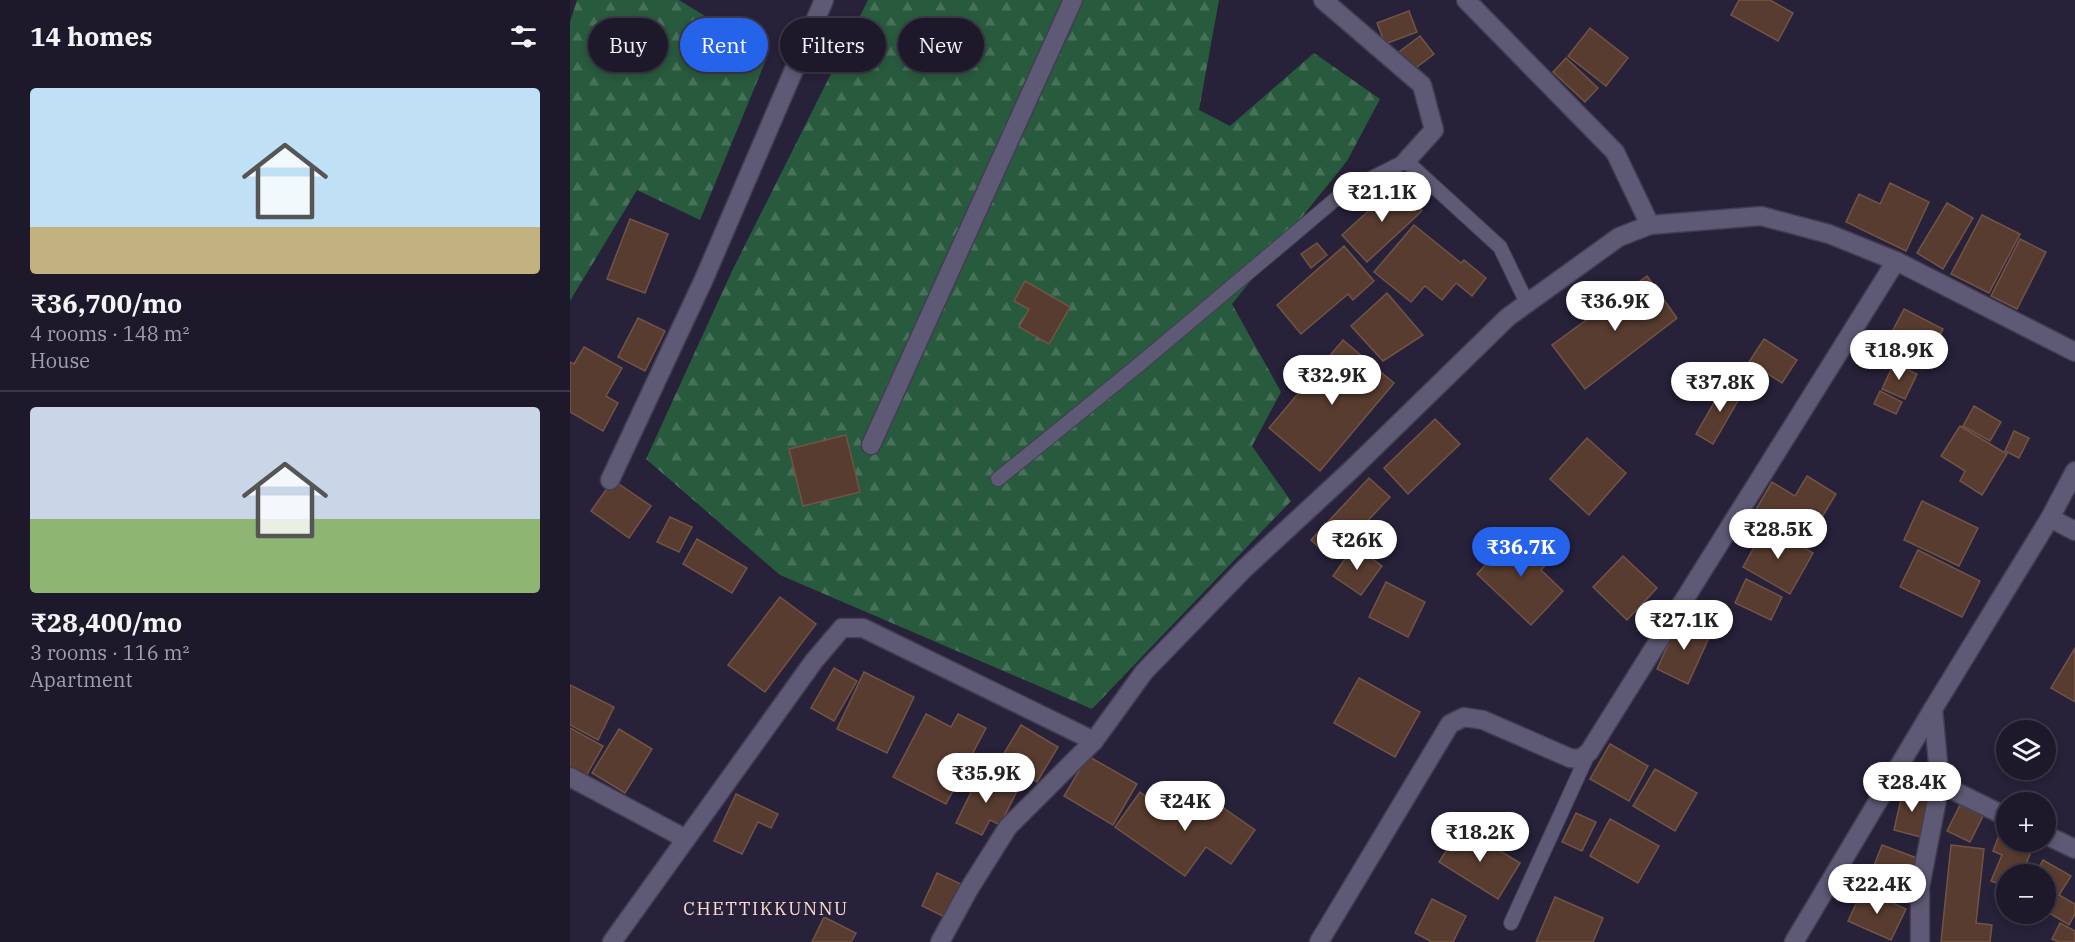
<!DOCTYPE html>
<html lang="en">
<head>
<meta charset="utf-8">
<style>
  :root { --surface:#1d192b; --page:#2a2637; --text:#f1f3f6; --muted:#a0a0a9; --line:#3b3847; --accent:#2563eb }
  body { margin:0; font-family:"IBM Plex Serif",serif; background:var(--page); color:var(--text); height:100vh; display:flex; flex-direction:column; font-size:22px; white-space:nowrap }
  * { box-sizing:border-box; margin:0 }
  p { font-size:20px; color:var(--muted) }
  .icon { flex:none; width:33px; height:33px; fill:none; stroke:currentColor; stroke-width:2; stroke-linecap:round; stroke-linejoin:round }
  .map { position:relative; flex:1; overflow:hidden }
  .details { display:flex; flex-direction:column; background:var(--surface); width:570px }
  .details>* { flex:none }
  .guide { position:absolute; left:18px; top:18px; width:570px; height:54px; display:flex; gap:12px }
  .fabs { position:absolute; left:1426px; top:720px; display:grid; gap:12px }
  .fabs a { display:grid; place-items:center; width:60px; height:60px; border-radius:50%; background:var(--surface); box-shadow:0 3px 9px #0003,0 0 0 2px var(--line); font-size:30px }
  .price { position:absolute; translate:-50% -51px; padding:0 14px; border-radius:21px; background:#fff; color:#222; font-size:20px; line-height:39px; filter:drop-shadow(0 2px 3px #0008) }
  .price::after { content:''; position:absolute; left:50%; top:36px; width:18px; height:14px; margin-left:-9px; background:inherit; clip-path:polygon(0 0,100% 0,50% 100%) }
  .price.active { background:var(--accent); color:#fff }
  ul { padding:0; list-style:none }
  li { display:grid; align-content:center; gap:12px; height:318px; padding:0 30px }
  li+li { border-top:2px solid var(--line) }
  li span { display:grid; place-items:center; height:186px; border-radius:6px; color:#555 }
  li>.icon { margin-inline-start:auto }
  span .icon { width:108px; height:108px; fill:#fffc; stroke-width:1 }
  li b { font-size:26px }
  h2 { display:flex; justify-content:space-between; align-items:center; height:72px; padding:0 30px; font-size:26px }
  .pill { padding:0 21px; border-radius:27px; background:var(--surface); box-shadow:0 3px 9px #0003,0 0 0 2px var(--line); font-size:21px; line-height:54px }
  .pill.active { background:var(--accent); color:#fff }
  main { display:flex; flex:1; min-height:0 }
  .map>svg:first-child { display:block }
  .forest { fill:url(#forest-firs) }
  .building { fill:#583c2f; stroke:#715446; stroke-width:1.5 }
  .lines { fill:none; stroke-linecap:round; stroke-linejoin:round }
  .lane-casing { stroke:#423d52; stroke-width:16 }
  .street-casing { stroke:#423d52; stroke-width:21 }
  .lane { stroke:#5e5975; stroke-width:14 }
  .street { stroke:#5e5975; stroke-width:18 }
  .labels { text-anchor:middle; stroke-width:4.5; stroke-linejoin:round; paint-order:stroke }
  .neighbourhood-label { font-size:18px; letter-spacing:1.5px; fill:#fddbd1; stroke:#272139 }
</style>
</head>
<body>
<main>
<section class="details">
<h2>14 homes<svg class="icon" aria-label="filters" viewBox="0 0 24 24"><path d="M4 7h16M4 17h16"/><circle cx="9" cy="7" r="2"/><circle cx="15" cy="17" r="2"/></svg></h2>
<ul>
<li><span style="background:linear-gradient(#bfe0f5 75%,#c2b280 0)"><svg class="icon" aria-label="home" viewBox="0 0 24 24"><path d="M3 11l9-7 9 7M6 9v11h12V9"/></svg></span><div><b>₹36,700/mo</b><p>4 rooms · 148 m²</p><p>House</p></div></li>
<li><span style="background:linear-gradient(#c9d6e8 60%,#8fb573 0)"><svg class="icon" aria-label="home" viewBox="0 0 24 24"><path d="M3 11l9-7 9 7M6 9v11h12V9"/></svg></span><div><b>₹28,400/mo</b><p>3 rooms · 116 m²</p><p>Apartment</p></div></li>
</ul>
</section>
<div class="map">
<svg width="1505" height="942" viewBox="0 0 1505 942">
  <defs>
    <pattern id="forest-firs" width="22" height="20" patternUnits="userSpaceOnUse" patternTransform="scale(1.5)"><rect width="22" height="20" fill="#285a3d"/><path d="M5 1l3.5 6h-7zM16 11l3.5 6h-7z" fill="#477159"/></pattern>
  </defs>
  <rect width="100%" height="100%" fill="#272139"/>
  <g class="forest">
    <path d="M7,0H109L198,55L130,220L67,190L0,301V22Z"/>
    <path d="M298,0H649L629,110L660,126L744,53L810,99L777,161L662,304L711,392L682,446L721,501L522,709L210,575L76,459L162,271Z"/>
  </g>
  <g class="building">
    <path d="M1169,0H1200L1223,13L1208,41L1161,15Z"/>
    <path d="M839,11L847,32L815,44L807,23Z"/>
    <path d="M1020,28L1058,58L1036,86L998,56Z"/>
    <path d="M850,36L864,54L843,70L829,52Z"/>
    <path d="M996,58L1028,88L1015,102L983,72Z"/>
    <path d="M1320,183L1359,202L1336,251L1276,222L1289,194L1310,204Z"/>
    <path d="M827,185L852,211L797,262L772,235Z"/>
    <path d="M1377,203L1403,218L1373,269L1347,253Z"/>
    <path d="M1412,215L1450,234L1419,293L1381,274Z"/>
    <path d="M60,219L98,234L75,293L37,279Z"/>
    <path d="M844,225L891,263L894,260L916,278L902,296L886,283L872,300L855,286L841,302L804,272Z"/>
    <path d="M1450,239L1476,252L1447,309L1421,296Z"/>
    <path d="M747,243L757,255L741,268L731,254Z"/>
    <path d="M774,246L804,281L783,300L778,294L731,334L707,305Z"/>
    <path d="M1077,276L1107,318L1015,389L982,345Z"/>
    <path d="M455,281L500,307L479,344L449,327L459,309L444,301Z"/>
    <path d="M817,293L853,335L813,361L781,326Z"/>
    <path d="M1334,309L1373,329L1352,369L1313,349Z"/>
    <path d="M68,318L95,331L75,371L48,357Z"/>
    <path d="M1194,339L1227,360L1212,383L1179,362Z"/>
    <path d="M773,340L824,383L750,471L699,428Z"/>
    <path d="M14,347L52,368L36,396L48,403L33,431L0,412V362L4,364Z"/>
    <path d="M1324,363L1347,374L1335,399L1312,389Z"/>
    <path d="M1156,382L1173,392L1143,444L1126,434Z"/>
    <path d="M1310,391L1332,402L1326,414L1304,404Z"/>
    <path d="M1404,406L1431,422L1420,441L1393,426Z"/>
    <path d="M865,419L890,444L838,494L814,468Z"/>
    <path d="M1390,426L1437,454L1412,495L1390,481L1395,471L1371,456Z"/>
    <path d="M1444,431L1459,438L1449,458L1435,451Z"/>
    <path d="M276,435L290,492L233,506L219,449Z"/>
    <path d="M1017,438L1056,473L1019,515L980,479Z"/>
    <path d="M1237,476L1266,494L1237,542L1185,511L1202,482L1225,496Z"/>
    <path d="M799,478L820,497L762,559L741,540Z"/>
    <path d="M43,480L81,506L59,538L21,511Z"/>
    <path d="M1352,501L1408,528L1389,566L1334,540Z"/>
    <path d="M100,517L122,527L109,552L87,542Z"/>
    <path d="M1196,526L1243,553L1220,594L1173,567Z"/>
    <path d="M948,530L980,560L971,570L993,591L961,625L907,574Z"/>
    <path d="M127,539L177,568L162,593L113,564Z"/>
    <path d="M784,546L812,566L791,595L763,576Z"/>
    <path d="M1348,550L1410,581L1392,617L1330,587Z"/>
    <path d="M1053,556L1087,588L1057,620L1023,587Z"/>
    <path d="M1176,579L1212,597L1201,620L1165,603Z"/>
    <path d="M816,582L855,602L838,637L799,617Z"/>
    <path d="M210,597L246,624L195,692L158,665Z"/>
    <path d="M1110,619L1141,633L1118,684L1087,669Z"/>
    <path d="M1505,648V702L1481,688Z"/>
    <path d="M264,668L287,681L264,721L241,708Z"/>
    <path d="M294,672L344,697L317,753L267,729Z"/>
    <path d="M789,678L850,712L825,757L764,723Z"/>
    <path d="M0,685L44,707L28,740L0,725Z"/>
    <path d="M356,714L381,727L388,714L416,728L376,804L323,777Z"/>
    <path d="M451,725L488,747L467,782L430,760Z"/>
    <path d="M0,728L33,746L16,776L0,767Z"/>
    <path d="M49,729L82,749L55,793L22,773Z"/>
    <path d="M1040,744L1078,766L1059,801L1020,779Z"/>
    <path d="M518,756L567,784L543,825L494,796Z"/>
    <path d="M1085,769L1127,793L1105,831L1063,806Z"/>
    <path d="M411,772L447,791L430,825L420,820L412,835L386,823Z"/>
    <path d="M1333,790L1360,796L1351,837L1324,830Z"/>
    <path d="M570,792L615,824L635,795L685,830L661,864L636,847L615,876L545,827Z"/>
    <path d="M166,794L208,814L201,828L188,822L172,854L144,841Z"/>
    <path d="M1390,805L1413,816L1400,842L1377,831Z"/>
    <path d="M1006,813L1026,822L1012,851L992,842Z"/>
    <path d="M1040,819L1089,846L1068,883L1020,856Z"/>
    <path d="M1433,825L1437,827V842H1465L1452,874H1437V887L1421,881L1432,855L1423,851Z"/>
    <path d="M891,827L950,863L928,899L869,862Z"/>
    <path d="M1312,845L1347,858L1335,890L1300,876Z"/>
    <path d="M1381,845L1414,849L1406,923L1422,925L1420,942H1371Z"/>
    <path d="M1473,860L1501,876L1489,895L1505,904V914L1499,925L1476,911V874H1465Z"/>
    <path d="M367,873L391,884L375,917L352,906Z"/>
    <path d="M1293,889L1336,909L1321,940L1278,921Z"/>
    <path d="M985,897L1033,918L1023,942H966Z"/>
    <path d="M862,899L896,916L883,942H862L845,933Z"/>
    <path d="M254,917L286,933L281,942H242Z"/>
    <path d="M1490,923L1505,931V942H1489L1482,939Z"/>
  </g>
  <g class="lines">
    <defs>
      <g id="lane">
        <path d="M428,479L571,363L774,192L836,161L930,247L957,303"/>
        <path d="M941,923L1019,752"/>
      </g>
      <g id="street">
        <path d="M753,0L852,85L864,130L836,161"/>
        <path d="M896,0L1045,152L1080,225"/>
        <path d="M301,445L503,0"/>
        <path d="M40,480L134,279L254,0"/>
        <path d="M1480,518L1505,531"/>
        <path d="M0,777L116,839"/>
        <path d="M1370,784L1437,817"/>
        <path d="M1476,835L1505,849"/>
        <path d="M42,942L244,661L272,628H293L524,741"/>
        <path d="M370,942L399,889L438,827L524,741L574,672L674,569L781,470L938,317L1049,237L1080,225L1191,216L1259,234L1326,261L1505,352"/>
        <path d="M749,942L880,724L894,717L913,720L1000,758L1010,759L1019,752L1326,261"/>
        <path d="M1224,942L1363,709"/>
        <path d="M1350,942V887L1370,784L1363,709L1480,518L1505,471"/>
      </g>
    </defs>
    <use href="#lane" class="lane-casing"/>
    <use href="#street" class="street-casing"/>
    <use href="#lane" class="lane"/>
    <use href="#street" class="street"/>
  </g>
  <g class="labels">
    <g class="neighbourhood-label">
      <text x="196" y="915">CHETTIKKUNNU</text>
    </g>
  </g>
</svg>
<div class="fabs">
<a><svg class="icon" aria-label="layers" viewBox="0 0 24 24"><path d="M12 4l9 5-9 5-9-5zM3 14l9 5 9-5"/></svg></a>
<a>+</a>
<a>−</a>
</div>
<b class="price" style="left:812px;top:223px">₹21.1K</b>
<b class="price" style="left:1045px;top:332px">₹36.9K</b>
<b class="price" style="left:1329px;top:381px">₹18.9K</b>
<b class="price" style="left:762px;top:406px">₹32.9K</b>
<b class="price" style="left:1150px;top:413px">₹37.8K</b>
<b class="price" style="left:1208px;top:560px">₹28.5K</b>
<b class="price" style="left:787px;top:571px">₹26K</b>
<b class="price active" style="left:951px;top:578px">₹36.7K</b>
<b class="price" style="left:1114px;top:651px">₹27.1K</b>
<b class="price" style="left:416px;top:804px">₹35.9K</b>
<b class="price" style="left:1342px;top:813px">₹28.4K</b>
<b class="price" style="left:615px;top:832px">₹24K</b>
<b class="price" style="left:910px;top:863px">₹18.2K</b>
<b class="price" style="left:1307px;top:915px">₹22.4K</b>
<div class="guide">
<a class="pill">Buy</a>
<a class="pill active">Rent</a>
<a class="pill">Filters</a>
<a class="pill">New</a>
</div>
</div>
</main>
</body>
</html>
